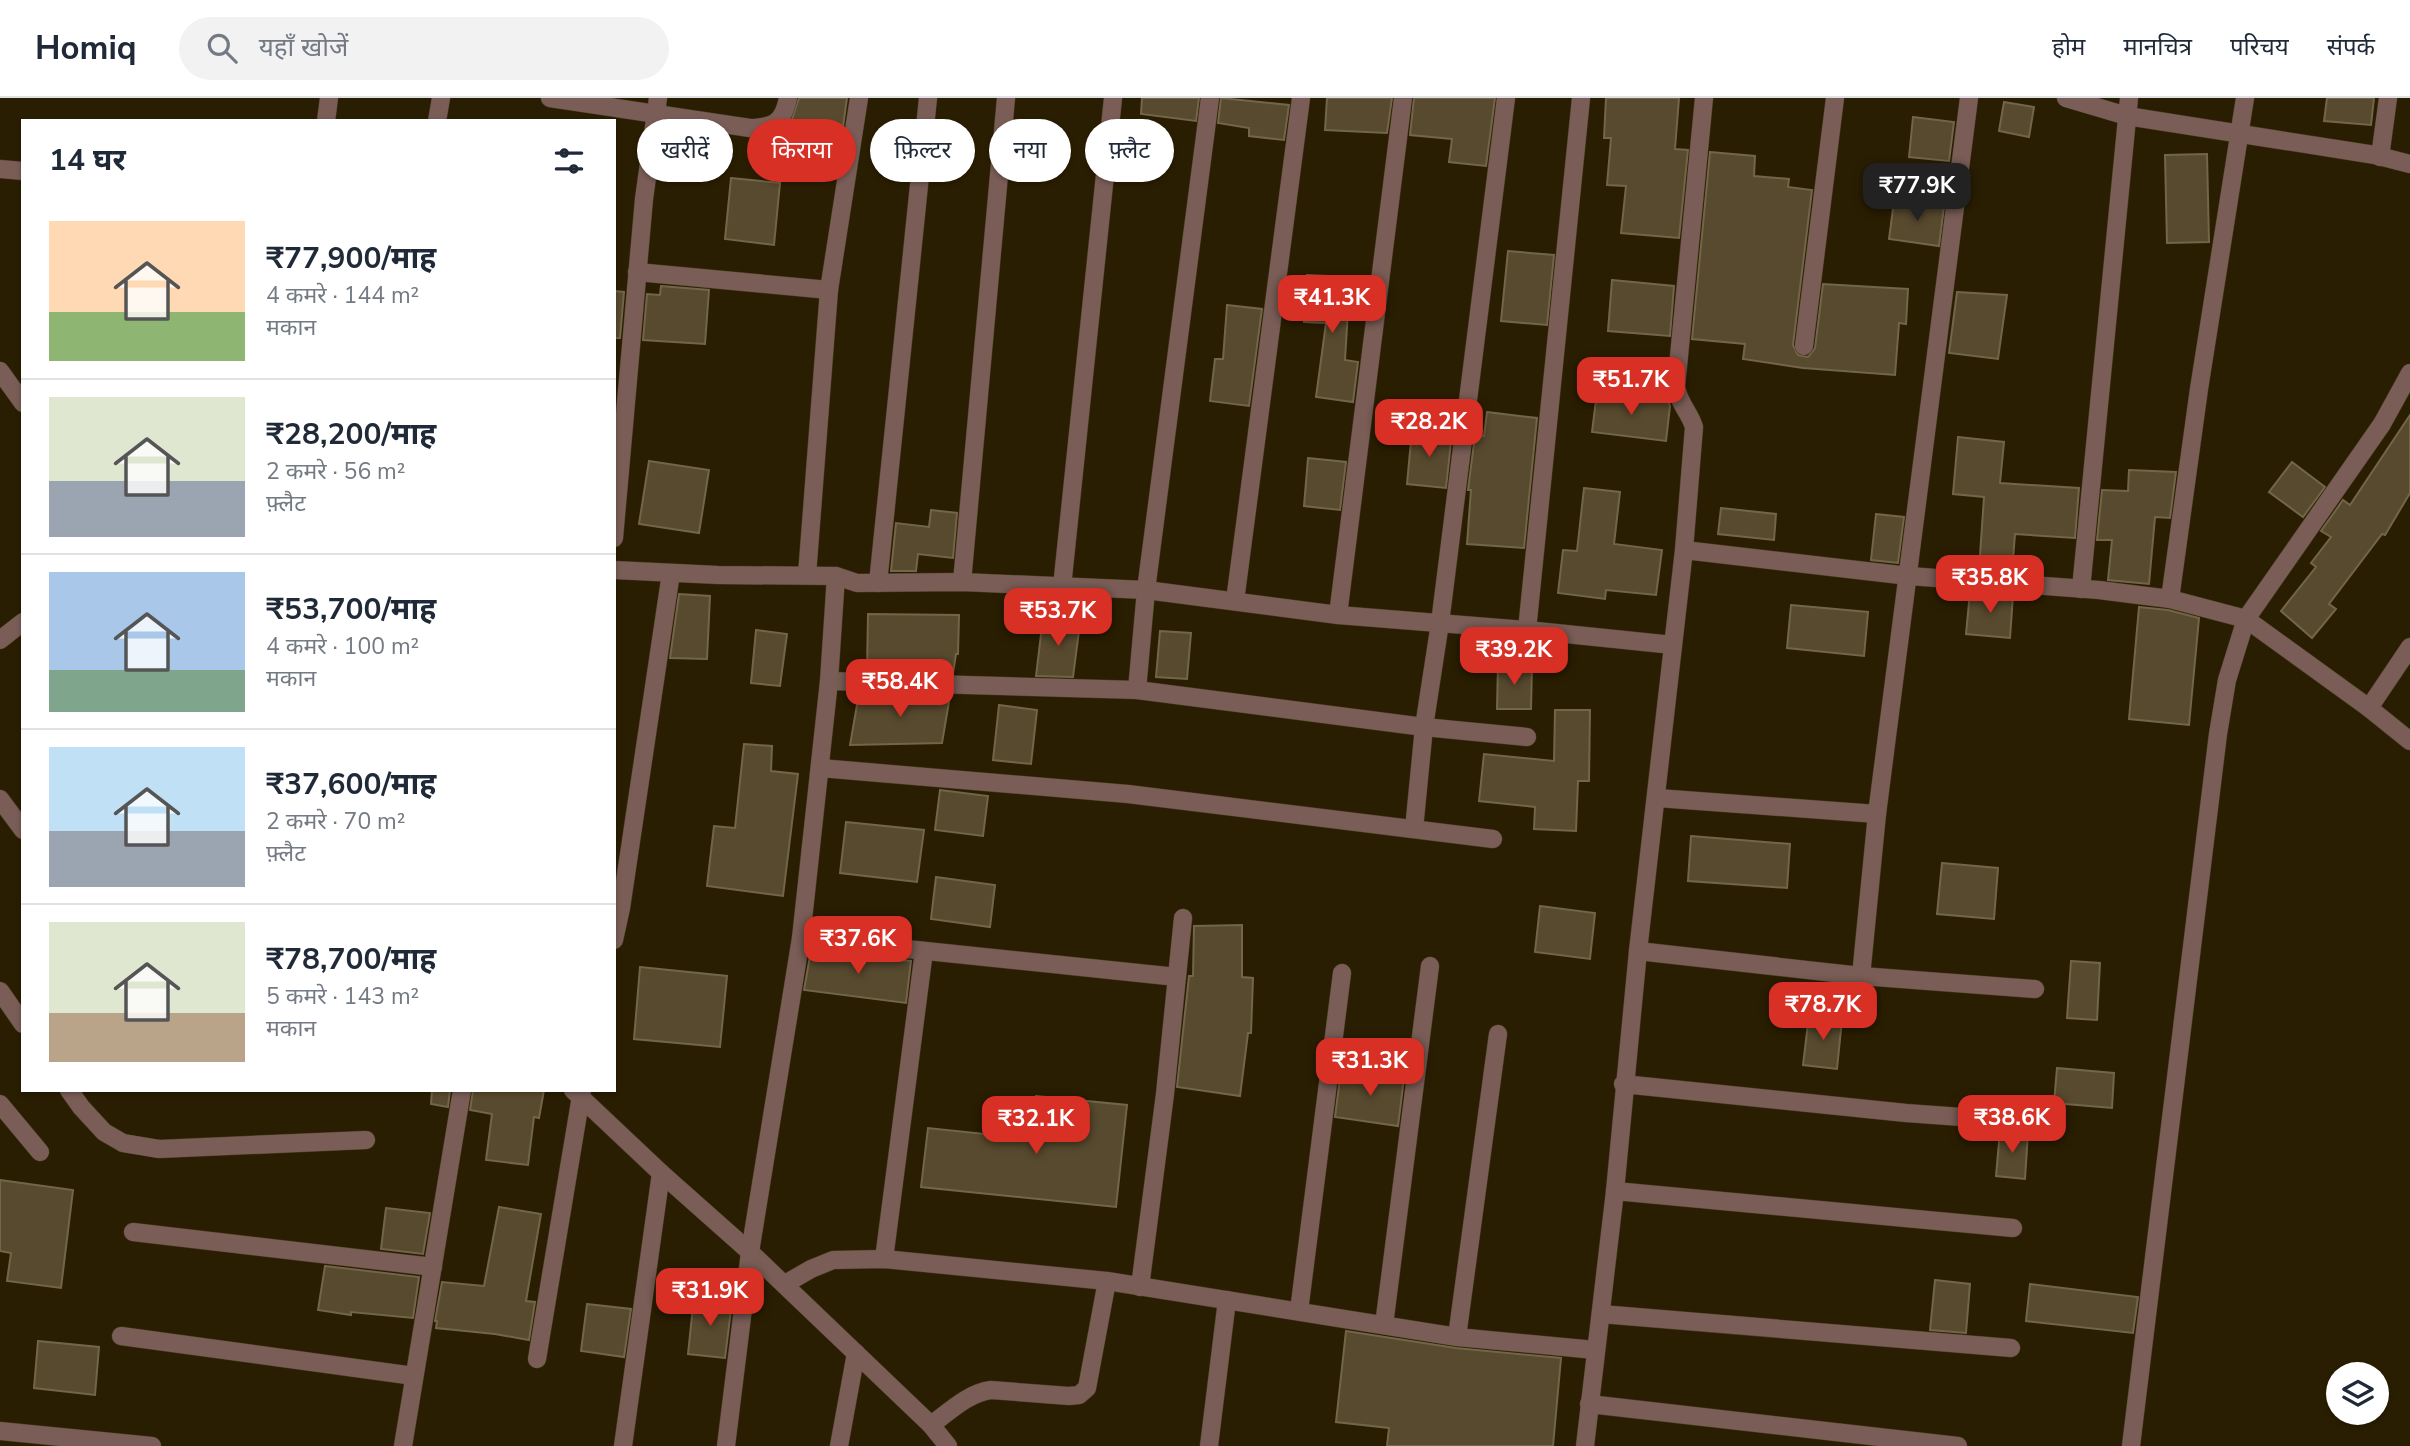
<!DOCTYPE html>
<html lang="hi">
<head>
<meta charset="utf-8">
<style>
  :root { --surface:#fff; --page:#f2f2f3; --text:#1f2937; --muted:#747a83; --line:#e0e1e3; --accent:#d93025 }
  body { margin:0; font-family:"Nunito Sans","Noto Sans Devanagari",sans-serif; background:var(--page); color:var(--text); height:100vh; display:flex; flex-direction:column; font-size:26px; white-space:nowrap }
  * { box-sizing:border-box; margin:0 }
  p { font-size:23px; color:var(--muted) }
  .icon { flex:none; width:38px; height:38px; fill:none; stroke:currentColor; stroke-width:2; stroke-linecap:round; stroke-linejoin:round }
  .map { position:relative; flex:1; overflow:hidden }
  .panel { position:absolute; left:21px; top:21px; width:595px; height:973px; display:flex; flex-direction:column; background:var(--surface); border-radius:0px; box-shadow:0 2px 5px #0004 }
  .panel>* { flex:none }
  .banner { position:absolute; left:637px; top:21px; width:665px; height:63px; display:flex; gap:14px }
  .buttons { position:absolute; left:2326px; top:1264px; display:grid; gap:14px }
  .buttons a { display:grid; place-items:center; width:63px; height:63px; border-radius:50%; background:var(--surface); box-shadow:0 2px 5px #0004; font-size:35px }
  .price { position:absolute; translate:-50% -60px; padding:0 16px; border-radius:14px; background:var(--accent); color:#fff; font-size:23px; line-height:46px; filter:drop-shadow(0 2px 4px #0008) }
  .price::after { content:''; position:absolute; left:50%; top:42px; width:21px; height:16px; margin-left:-10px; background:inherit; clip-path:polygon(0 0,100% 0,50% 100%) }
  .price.on { background:#222; color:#fff }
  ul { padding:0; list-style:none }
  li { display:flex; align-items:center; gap:21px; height:175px; padding:0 28px }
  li+li { border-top:2px solid var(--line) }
  li span { display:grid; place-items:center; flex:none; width:196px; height:140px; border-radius:0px; color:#555 }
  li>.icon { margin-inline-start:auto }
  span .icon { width:84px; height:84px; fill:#fffc; stroke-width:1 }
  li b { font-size:30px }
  h2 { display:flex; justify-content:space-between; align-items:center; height:84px; padding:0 28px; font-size:30px }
  .chip { padding:0 24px; border-radius:32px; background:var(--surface); box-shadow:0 2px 5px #0004; font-size:24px; line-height:63px }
  .chip.on { background:var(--accent); color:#fff }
  header { display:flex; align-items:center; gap:42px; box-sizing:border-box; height:98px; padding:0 35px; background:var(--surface); border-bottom:2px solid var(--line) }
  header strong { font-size:33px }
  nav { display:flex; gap:38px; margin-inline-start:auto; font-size:24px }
  .search { width:490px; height:63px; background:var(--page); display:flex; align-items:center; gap:18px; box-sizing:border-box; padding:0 24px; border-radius:38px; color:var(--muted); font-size:26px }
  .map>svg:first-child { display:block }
  .building { fill:#584a2e; stroke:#736548; stroke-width:2 }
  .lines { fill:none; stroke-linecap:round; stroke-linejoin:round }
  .minor-casing { stroke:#473b21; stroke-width:19 }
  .minor { stroke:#795d56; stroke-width:18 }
</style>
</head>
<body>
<header>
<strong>Homiq</strong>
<div class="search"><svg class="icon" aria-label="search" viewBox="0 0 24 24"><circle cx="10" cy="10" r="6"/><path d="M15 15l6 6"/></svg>यहाँ खोजें</div>
<nav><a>होम</a><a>मानचित्र</a><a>परिचय</a><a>संपर्क</a></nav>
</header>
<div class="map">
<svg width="2410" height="1348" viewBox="0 0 2410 1348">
  <rect width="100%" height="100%" fill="#2a1e02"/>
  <g class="building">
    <path d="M799,0H847L843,29L791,24Z"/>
    <path d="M1142,0H1199L1196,23L1141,16Z"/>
    <path d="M1221,0L1289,7L1284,42L1249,38V30L1218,25Z"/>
    <path d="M1327,0H1392L1387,35L1325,32Z"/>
    <path d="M1414,0H1495L1486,68L1449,64L1452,41L1410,37Z"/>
    <path d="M1606,0H1679L1675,51L1688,52L1679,140L1621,135L1626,88L1607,87L1611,40H1604Z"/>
    <path d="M2327,0H2374L2371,27L2324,23Z"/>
    <path d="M2004,4L2034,9L2029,39L1999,33Z"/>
    <path d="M1913,19L1954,24L1949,63L1909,59Z"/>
    <path d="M1710,54L1755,58L1754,78L1789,81L1788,89L1812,92L1793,247L1798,257L1808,259L1815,250L1823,186L1908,191L1906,226L1899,225L1895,277L1803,270L1743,261L1745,246L1692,241Z"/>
    <path d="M2207,56L2209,144L2167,145L2165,57Z"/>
    <path d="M731,80L780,85L774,147L725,141Z"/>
    <path d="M1894,103L1944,109L1939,148L1889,141Z"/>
    <path d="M1508,153L1554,157L1547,227L1501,223Z"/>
    <path d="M1307,177L1350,179L1345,262L1358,264L1353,304L1316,299L1326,225L1304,224Z"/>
    <path d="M1612,182L1674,188L1670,238L1608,233Z"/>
    <path d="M661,188L709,192L705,246L643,242L647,196L660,197Z"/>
    <path d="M614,193L624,194L620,240H614Z"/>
    <path d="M1957,194L2007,197L1998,261L1949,255Z"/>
    <path d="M1227,207L1262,211L1249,308L1210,303L1215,261H1223Z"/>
    <path d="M1597,294L1668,303L1670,308L1666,343L1592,334Z"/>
    <path d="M1487,314L1537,320L1524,450L1467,446L1471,392H1468L1475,337L1484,338Z"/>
    <path d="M2410,317V395L2385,437L2382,436L2329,506L2336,511L2312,540L2281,513L2316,469L2311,465L2331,439L2321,433L2343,402L2350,407Z"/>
    <path d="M1412,332L1452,335L1446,390L1407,386Z"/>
    <path d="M1958,339L2004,344L2000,385L2079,390L2075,440L2015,436L2012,474L1979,472L1984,399L1953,396Z"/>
    <path d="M1308,360L1346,364L1340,412L1304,408Z"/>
    <path d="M649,363L709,372L699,435L639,426Z"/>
    <path d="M2292,364L2325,389L2303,419L2269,394Z"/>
    <path d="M2129,372L2176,374L2170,420L2155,419L2149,486L2108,482L2112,442H2097L2102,392L2128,393Z"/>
    <path d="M1584,390L1620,394L1614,446L1662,452L1656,497L1606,492L1605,501L1558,495L1563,452L1577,453Z"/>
    <path d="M1721,410L1776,416L1774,442L1718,436Z"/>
    <path d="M931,412L957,415L953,460L918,456L916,473H891L896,425L929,429Z"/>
    <path d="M1876,416L1904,419L1898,465L1871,462Z"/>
    <path d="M1970,494L2013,497L2010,540L1966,536Z"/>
    <path d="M679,496L710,498L707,561L670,560Z"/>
    <path d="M1791,507L1868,514L1864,558L1787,550Z"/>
    <path d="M2139,509L2168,512L2199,520L2189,627L2129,621Z"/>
    <path d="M868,516L959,517L958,556H956L953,575L867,573Z"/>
    <path d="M1043,520L1080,525L1073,579L1036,578Z"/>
    <path d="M756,532L787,536L780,588L751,585Z"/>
    <path d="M1160,533L1191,535L1187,581L1156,579Z"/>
    <path d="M1498,566L1532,567L1531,611H1497Z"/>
    <path d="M867,595L950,598L942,645L850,647L858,601H867Z"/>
    <path d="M999,607L1037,612L1031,666L993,662Z"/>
    <path d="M1555,612H1590L1589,683H1578L1576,733L1534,731L1535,709L1479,703L1484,656L1554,663Z"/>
    <path d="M744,646L772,648L771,673L798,676L783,798L707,788L714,728L735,730Z"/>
    <path d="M940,692L988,698L983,738L935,732Z"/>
    <path d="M846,724L924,732L917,784L840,775Z"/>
    <path d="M1691,738L1790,746L1787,790L1688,783Z"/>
    <path d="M1942,765L1998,770L1994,821L1937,816Z"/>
    <path d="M936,779L995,787L990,829L931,821Z"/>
    <path d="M1540,808L1595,815L1590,861L1535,854Z"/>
    <path d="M1242,827V879L1253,880L1251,935H1248L1240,998L1177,989L1189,878H1193L1194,828Z"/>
    <path d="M811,852L911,863L906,905L804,892Z"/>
    <path d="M2071,863L2100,865L2097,922L2067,920Z"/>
    <path d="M640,869L727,878L720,949L634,941Z"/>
    <path d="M1809,917L1842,921L1837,971L1803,967Z"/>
    <path d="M2057,970L2114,975L2112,1010L2054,1005Z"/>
    <path d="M1341,972L1404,980L1398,1028L1335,1019Z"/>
    <path d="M432,992H450L448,1009L431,1006Z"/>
    <path d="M473,992H544L539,1020L534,1019L528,1067L486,1062L492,1016L470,1012Z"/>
    <path d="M1036,998L1127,1007L1116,1109L921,1089L928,1030L1031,1041Z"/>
    <path d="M2000,1033L2028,1035L2025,1081L1996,1078Z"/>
    <path d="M0,1082L73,1092L61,1190L7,1183L11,1155L0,1153Z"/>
    <path d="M499,1109L541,1116L526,1203L535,1204L529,1242L495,1236L436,1230L437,1223H435L442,1184L484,1188Z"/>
    <path d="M386,1110L430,1115L423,1156L381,1151Z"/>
    <path d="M325,1168L419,1179L413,1220L351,1214V1217L318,1212Z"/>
    <path d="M1935,1182L1970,1186L1966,1235L1930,1232Z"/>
    <path d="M2030,1186L2138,1199L2133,1235L2026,1223Z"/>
    <path d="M694,1199L732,1204L725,1260L688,1256Z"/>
    <path d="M587,1206L631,1211L624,1259L581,1253Z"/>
    <path d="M1346,1233L1456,1250L1561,1260L1553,1348H1387L1389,1330L1336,1324Z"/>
    <path d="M38,1243L99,1249L95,1297L34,1290Z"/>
  </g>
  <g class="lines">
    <defs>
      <g id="minor">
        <path d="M550,0L750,30C774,29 783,25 788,0"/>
        <path d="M2066,0L2127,18L2375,57L2410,66"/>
        <path d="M326,23L329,0"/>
        <path d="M437,23L441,0"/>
        <path d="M2380,59L2388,0"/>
        <path d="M0,71L23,73"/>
        <path d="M637,174L829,192"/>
        <path d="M1804,248L1835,0"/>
        <path d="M0,273L23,305"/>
        <path d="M614,440L644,101L658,0"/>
        <path d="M1684,452L1909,478L2099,492L2170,501L2246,521L2369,610L2410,643"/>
        <path d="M614,472L718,477L836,478L857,485L962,484L1146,492L1338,517L1527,532L1581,0"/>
        <path d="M807,477L829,192L859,0"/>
        <path d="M962,484L1006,0"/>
        <path d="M878,485L928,0"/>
        <path d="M1062,489L1113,0"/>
        <path d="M2081,491L2129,0"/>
        <path d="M2170,501L2199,291L2245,0"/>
        <path d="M1235,503L1301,0"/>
        <path d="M1338,517L1403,0"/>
        <path d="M1527,532L1673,547"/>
        <path d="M0,542L23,524"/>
        <path d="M829,583L1137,592L1424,629L1527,639"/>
        <path d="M1137,592L1146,492L1210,0"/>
        <path d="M2369,610L2410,549"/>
        <path d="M820,670L1128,696L1493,741"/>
        <path d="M1657,700L1877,716"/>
        <path d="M0,701L23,732"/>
        <path d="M1414,731L1424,629L1440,525L1506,0"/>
        <path d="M801,840L1177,879"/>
        <path d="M614,842L621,810L671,475"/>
        <path d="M1638,853L1861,878L2035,891"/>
        <path d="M1861,878L1877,716L1969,0"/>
        <path d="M0,893L23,926"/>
        <path d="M1623,986L1906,1015L2031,1024"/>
        <path d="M69,992L81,1009L104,1034L123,1045L159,1051L366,1042"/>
        <path d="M573,992L661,1075L750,1154L931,1327L948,1348"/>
        <path d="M0,1006L40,1054"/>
        <path d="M1615,1093L2013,1130"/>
        <path d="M133,1134L433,1169"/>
        <path d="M884,1161L924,853"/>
        <path d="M785,1186L811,1171L833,1162L884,1161L1107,1183L1457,1239L1595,1252"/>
        <path d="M1140,1189L1165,996L1183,820"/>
        <path d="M1299,1213L1342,875"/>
        <path d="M1601,1216L2011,1250"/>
        <path d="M1384,1227L1430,868"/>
        <path d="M121,1238L414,1278"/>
        <path d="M1457,1239L1498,936"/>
        <path d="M537,1261L582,992"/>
        <path d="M1589,1306L1958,1348"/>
        <path d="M931,1327C949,1314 968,1295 991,1292L1069,1298L1079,1297L1087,1290L1107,1183"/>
        <path d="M0,1333L152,1348"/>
        <path d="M403,1348L462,992"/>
        <path d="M623,1348L661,1075"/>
        <path d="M726,1348L750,1154L801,840L829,583L836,478"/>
        <path d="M839,1348L856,1255"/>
        <path d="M1209,1348L1227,1202"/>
        <path d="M1585,1348L1615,1093L1638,853L1684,452L1694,329C1689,313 1680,308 1676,289L1704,0"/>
        <path d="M2131,1348L2218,636L2227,582L2246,521L2382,326L2410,275"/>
      </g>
    </defs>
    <use href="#minor" class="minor-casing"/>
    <use href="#minor" class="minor"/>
  </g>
</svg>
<div class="buttons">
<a><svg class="icon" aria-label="layers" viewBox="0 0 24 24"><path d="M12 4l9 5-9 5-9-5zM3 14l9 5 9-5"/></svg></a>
</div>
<b class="price on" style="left:1917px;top:125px">₹77.9K</b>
<b class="price" style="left:1332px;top:237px">₹41.3K</b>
<b class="price" style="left:1631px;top:319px">₹51.7K</b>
<b class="price" style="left:1429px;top:361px">₹28.2K</b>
<b class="price" style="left:1990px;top:517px">₹35.8K</b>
<b class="price" style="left:1058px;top:550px">₹53.7K</b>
<b class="price" style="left:1514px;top:589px">₹39.2K</b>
<b class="price" style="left:900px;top:621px">₹58.4K</b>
<b class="price" style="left:858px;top:878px">₹37.6K</b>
<b class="price" style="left:1823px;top:944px">₹78.7K</b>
<b class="price" style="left:1370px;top:1000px">₹31.3K</b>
<b class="price" style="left:2012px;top:1057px">₹38.6K</b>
<b class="price" style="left:1036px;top:1058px">₹32.1K</b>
<b class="price" style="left:710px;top:1230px">₹31.9K</b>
<div class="banner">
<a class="chip">खरीदें</a>
<a class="chip on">किराया</a>
<a class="chip">फ़िल्टर</a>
<a class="chip">नया</a>
<a class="chip">फ़्लैट</a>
</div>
<section class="panel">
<h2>14 घर<svg class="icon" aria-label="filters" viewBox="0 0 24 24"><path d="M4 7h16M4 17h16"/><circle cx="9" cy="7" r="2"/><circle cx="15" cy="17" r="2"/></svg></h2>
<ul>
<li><span style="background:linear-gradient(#ffd9b3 65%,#8fb573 0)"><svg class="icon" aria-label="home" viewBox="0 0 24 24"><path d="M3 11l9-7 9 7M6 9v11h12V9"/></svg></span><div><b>₹77,900/माह</b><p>4 कमरे · 144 m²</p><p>मकान</p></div></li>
<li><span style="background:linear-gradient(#dfe7d0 60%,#9aa5b1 0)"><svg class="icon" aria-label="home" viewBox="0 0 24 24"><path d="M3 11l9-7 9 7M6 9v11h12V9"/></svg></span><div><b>₹28,200/माह</b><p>2 कमरे · 56 m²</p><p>फ़्लैट</p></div></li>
<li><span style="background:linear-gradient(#a9c7e8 70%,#7fa58c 0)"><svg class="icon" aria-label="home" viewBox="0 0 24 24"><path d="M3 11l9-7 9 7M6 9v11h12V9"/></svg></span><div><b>₹53,700/माह</b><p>4 कमरे · 100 m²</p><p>मकान</p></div></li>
<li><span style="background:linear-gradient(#bfe0f5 60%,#9aa5b1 0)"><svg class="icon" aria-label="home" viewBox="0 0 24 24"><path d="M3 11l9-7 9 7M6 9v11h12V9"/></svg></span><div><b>₹37,600/माह</b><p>2 कमरे · 70 m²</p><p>फ़्लैट</p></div></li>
<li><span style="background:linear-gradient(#dfe7d0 65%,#b9a48a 0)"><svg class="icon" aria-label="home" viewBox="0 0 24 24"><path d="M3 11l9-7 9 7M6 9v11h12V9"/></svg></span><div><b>₹78,700/माह</b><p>5 कमरे · 143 m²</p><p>मकान</p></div></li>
</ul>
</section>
</div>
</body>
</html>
